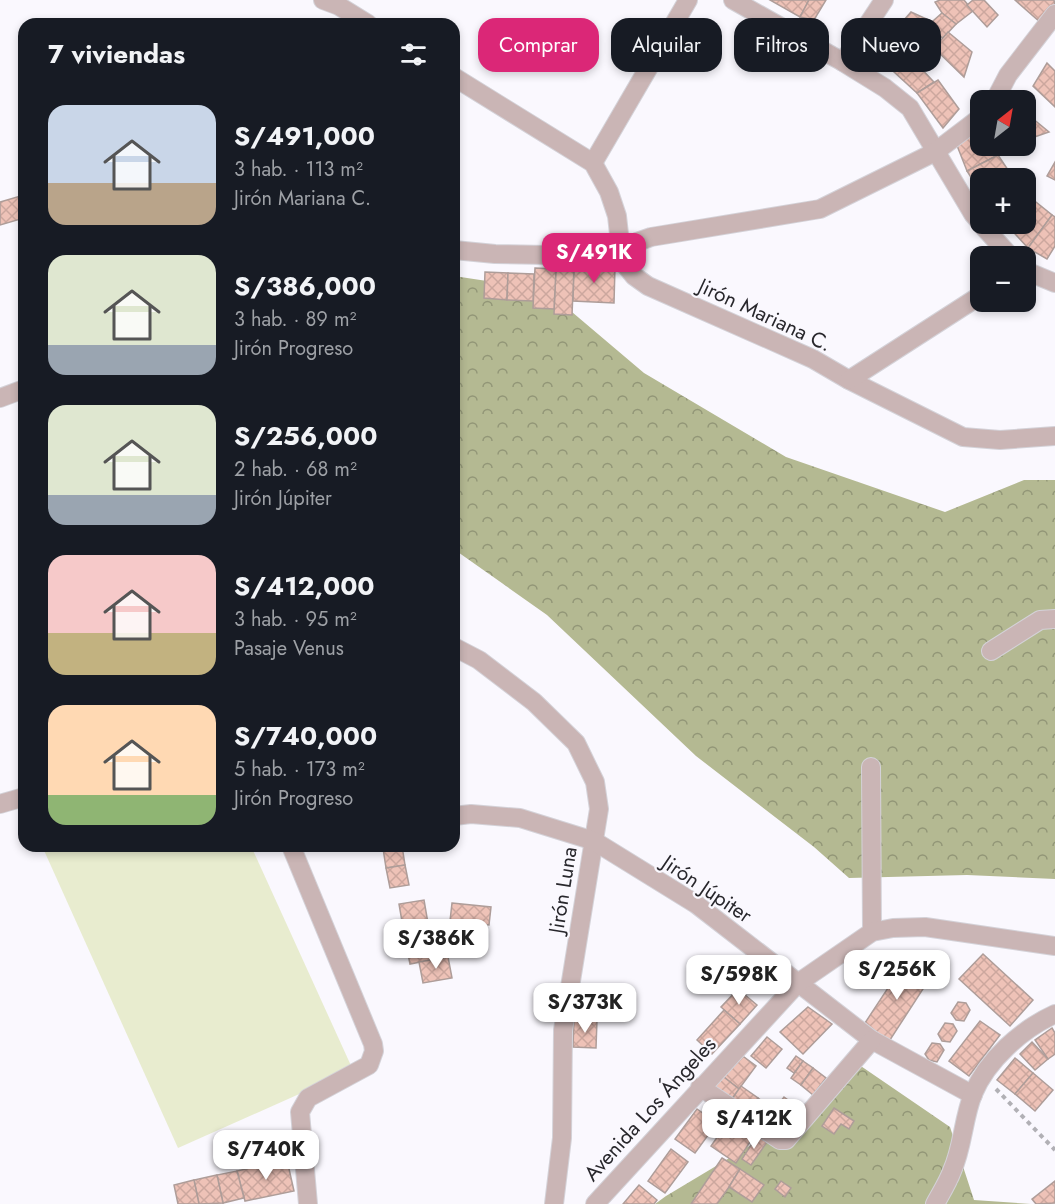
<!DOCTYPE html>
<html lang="es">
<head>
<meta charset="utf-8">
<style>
  :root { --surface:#171b24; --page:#20242c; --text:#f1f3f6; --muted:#9ea1a6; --accent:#db2777 }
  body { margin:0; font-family:Jost,sans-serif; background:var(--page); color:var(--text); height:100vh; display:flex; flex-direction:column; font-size:22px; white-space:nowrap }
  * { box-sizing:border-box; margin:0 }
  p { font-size:20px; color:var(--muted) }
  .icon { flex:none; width:33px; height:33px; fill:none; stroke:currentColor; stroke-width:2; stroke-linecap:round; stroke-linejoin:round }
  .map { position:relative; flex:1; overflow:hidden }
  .details { position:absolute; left:18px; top:18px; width:442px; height:834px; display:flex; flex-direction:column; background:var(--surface); border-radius:18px; box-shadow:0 3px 9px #0003 }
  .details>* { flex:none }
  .top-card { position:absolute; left:478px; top:18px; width:486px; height:54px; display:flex; gap:12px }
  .needle { width:39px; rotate:31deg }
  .buttons { position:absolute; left:970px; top:90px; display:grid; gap:12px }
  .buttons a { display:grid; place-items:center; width:66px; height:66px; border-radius:12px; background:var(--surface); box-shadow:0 3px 9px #0003; font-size:30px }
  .price { position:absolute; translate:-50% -51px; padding:0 14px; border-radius:12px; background:#fff; color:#222; font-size:20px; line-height:39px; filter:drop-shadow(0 2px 3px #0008) }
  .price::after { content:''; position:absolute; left:50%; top:36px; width:18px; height:14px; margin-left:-9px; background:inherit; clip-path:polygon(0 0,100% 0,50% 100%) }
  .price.current { background:var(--accent); color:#fff }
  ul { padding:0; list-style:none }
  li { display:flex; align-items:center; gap:18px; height:150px; padding:0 30px }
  li span { display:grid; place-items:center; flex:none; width:168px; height:120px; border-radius:18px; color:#555 }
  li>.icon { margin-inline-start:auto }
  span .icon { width:72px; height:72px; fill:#fffc; stroke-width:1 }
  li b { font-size:26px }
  h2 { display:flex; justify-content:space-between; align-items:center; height:72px; padding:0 30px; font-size:26px }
  .tag { padding:0 21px; border-radius:18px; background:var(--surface); box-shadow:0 3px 9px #0003; font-size:21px; line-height:54px }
  .tag.current { background:var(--accent); color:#fff }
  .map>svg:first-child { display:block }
  .forest { fill:url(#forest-crowns) }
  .garden { fill:#e8eccf }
  .building { fill:url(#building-cross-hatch); stroke:#ae9d99; stroke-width:1.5 }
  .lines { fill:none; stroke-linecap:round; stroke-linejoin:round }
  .minor-casing { stroke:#d4d2d8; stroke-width:20 }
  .path { stroke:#b1b0b5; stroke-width:4; stroke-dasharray:4.5 4.5; stroke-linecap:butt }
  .minor { stroke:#cab5b5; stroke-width:18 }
  .labels { text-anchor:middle; stroke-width:4.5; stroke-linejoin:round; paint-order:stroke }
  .street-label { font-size:21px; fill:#28272c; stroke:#faf8fe }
</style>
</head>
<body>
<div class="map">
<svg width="1055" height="1204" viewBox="0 0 1055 1204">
  <defs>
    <pattern id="forest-crowns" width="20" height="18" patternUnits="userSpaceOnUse" patternTransform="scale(1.5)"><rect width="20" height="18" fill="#b4b992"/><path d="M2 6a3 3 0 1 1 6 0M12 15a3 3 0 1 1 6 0" fill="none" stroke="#929677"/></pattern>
    <pattern id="building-cross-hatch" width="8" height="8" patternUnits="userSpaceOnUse" patternTransform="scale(1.5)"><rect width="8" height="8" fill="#eec2b7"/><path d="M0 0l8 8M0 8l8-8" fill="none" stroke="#cca79e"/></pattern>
  </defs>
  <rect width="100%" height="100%" fill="#faf8fe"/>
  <g class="forest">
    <path d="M454,276L546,290L644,373L786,457L945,512L1024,480H1055V879L967,875L849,878L814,847L696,756L547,615L455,550Z"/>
    <path d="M852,1060L950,1127L974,1200L1031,1204H655L666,1196L786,1124Z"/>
  </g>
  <path class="garden" d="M42,846H251L353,1070L178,1148Z"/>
  <g class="building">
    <path d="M770,0H809L800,17Z"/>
    <path d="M809,0H826L814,20L800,17Z"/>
    <path d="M940,0H964L973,11L956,24L942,13L935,2Z"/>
    <path d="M973,0H984L998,15L987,27L967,5Z"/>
    <path d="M1015,0H1054L1055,6L1041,23Z"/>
    <path d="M911,12L931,21L920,34L898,27Z"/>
    <path d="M942,13L956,24L943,38L925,28Z"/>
    <path d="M948,32L972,52L964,77L934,48Z"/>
    <path d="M900,46L934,82L917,93L881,60Z"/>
    <path d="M1047,63L1055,71V107L1033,86Z"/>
    <path d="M938,80L959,109L943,128L917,93Z"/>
    <path d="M1026,113L1049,132L1026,140Z"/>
    <path d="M979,133L981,136V146H990L998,155L967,171L956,143Z"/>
    <path d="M990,146H1012L998,155Z"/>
    <path d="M998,155L1012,176L1007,178H981V193L967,171Z"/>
    <path d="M1055,162V180L1047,176Z"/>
    <path d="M1026,194L1052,215L1028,248L1006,224H1026Z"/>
    <path d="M24,195V218L0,225V202Z"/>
    <path d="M1052,215L1055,217V246L1047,259L1028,248Z"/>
    <path d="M574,265L615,267L614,303L573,301Z"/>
    <path d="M556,266L574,267L572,315L554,314Z"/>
    <path d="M535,268L556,269L554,309L533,308Z"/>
    <path d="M485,272L508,273L507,300L484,298Z"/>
    <path d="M508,273L534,274L533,301L507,300Z"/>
    <path d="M391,846H402L405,865L386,868L383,848Z"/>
    <path d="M405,865L409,885L390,888L386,868Z"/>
    <path d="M424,900L430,935L405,939L399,904Z"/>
    <path d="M452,903L491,907L489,925L450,921Z"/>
    <path d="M432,934L436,959L410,964L405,939Z"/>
    <path d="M983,954L1033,1000L1010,1026L959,979Z"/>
    <path d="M885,956L897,964L884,984L872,976Z"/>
    <path d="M448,957L452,978L423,983L419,962Z"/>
    <path d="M907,959L932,975L888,1043L863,1026Z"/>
    <path d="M738,989L757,1005L740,1024L721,1007Z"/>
    <path d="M958,1002L966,1003L970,1010L964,1021L956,1020L951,1013Z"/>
    <path d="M808,1007L832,1024L803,1054L780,1032Z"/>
    <path d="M724,1010L740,1024L712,1054L697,1040Z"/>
    <path d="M574,1019L597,1020L596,1048L573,1047Z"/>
    <path d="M980,1021L1000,1035L969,1076L949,1061Z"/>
    <path d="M945,1023L953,1024L957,1031L950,1042L942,1041L938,1034Z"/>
    <path d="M1052,1028L1055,1033V1054L1048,1059L1035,1040Z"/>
    <path d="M767,1037L782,1049L766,1068L751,1056Z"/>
    <path d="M1032,1042L1048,1059L1035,1070L1020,1054Z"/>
    <path d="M932,1043L940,1044L944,1050L937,1062L929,1060L925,1054Z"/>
    <path d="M736,1051L756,1066L739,1089L720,1074Z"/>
    <path d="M796,1056L803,1061L794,1073L787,1068Z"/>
    <path d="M1015,1058L1033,1073L1015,1094L997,1080Z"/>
    <path d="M803,1061L813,1068L801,1085L791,1078Z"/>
    <path d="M813,1068L826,1078L813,1095L801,1085Z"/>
    <path d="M1033,1073L1053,1090L1035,1111L1015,1094Z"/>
    <path d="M720,1074L739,1089L732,1099L712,1084Z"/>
    <path d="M741,1086L758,1098L749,1111L732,1099Z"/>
    <path d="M784,1097L802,1110L793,1123L774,1110Z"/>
    <path d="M758,1098L774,1110L765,1123L749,1111Z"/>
    <path d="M834,1108L854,1121L849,1129L841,1124L834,1134L822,1126Z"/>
    <path d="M697,1109L717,1123L695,1153L675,1139Z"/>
    <path d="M774,1110L793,1123L783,1136L765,1123Z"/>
    <path d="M727,1123L752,1139L736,1163L711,1146Z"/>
    <path d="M757,1136L767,1142L751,1165L742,1159Z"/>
    <path d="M671,1149L688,1162L665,1193L648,1181Z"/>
    <path d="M722,1158L740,1169L729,1187L717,1204H691Z"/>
    <path d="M287,1160L294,1191L245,1201L237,1171Z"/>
    <path d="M740,1169L764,1185L752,1202L729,1187Z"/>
    <path d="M237,1171L244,1198L223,1203L217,1175Z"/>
    <path d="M217,1175L223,1203L199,1204L194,1180Z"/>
    <path d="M194,1180L199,1204H178L174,1185Z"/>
    <path d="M781,1181L791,1188L785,1197L775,1189Z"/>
    <path d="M1055,1181V1203L1036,1204L1032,1199Z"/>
    <path d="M639,1185L657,1200L654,1204H623Z"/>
  </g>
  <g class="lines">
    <defs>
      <g id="minor">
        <path d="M323,0L339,6L368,24"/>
        <path d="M733,0L843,62L885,88L910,108L973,214L981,223"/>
        <path d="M843,62L884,0"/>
        <path d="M454,77L593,163L609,192L617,216L622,261"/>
        <path d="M995,100L1008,75L1055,14"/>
        <path d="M593,163L688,0"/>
        <path d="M981,224L1010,256"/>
        <path d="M454,250L495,254L599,256L622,261L634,276L648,286L813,359L849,380L963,437L1000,440L1055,436"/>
        <path d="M622,261L637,242L651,237L820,209L935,152L981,117"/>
        <path d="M1026,271L1055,283"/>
        <path d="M849,380L981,295"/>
        <path d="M0,398L24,389"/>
        <path d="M454,647L479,660L534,702L576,743L595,782L599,809L563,1030L562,1138L554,1204"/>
        <path d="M991,651L1040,620L1055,619"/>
        <path d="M871,767L872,932"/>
        <path d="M0,804L24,797"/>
        <path d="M454,816L471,814L520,818L594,841L696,904L872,1040L973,1095"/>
        <path d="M291,846L373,1044L374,1051L369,1065L308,1098L300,1112L308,1204"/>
        <path d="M700,1087L780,1140H786L872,1040"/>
        <path d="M595,1204L798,983L872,932L893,928L925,927L1055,946"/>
        <path d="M935,1204C941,1193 948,1182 952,1171C963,1147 963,1119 973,1094C987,1060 1022,1029 1055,1014"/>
      </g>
    </defs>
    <use href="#minor" class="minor-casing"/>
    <path class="path" d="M996,1089L1055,1150"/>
    <use href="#minor" class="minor"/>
  </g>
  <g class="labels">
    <g class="street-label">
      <text transform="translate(765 315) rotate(25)" y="7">Jirón Mariana C.</text>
      <text transform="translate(707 889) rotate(34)" y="7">Jirón Júpiter</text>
      <text transform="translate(563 890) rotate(-81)" y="7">Jirón Luna</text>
      <text transform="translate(650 1109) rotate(-48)" y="7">Avenida Los Ángeles</text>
    </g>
  </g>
</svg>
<div class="buttons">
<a><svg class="needle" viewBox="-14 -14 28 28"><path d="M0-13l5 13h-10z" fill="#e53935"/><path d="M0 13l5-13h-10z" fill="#9ea1a6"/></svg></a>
<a>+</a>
<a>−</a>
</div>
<b class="price current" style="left:594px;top:284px">S/491K</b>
<b class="price" style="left:436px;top:970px">S/386K</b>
<b class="price" style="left:897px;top:1001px">S/256K</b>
<b class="price" style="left:739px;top:1006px">S/598K</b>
<b class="price" style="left:585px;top:1034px">S/373K</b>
<b class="price" style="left:754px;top:1150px">S/412K</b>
<b class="price" style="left:266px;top:1181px">S/740K</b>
<div class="top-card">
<a class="tag current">Comprar</a>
<a class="tag">Alquilar</a>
<a class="tag">Filtros</a>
<a class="tag">Nuevo</a>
</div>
<section class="details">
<h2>7 viviendas<svg class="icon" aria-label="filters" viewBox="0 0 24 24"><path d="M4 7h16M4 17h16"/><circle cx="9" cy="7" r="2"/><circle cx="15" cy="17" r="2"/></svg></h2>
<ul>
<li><span style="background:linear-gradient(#c9d6e8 65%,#b9a48a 0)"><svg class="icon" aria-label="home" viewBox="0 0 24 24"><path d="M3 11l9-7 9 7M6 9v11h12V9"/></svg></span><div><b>S/491,000</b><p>3 hab. · 113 m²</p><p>Jirón Mariana C.</p></div></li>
<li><span style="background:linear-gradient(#dfe7d0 75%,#9aa5b1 0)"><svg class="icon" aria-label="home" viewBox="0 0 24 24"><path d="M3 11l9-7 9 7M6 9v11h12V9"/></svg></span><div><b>S/386,000</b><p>3 hab. · 89 m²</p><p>Jirón Progreso</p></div></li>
<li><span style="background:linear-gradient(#dfe7d0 75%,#9aa5b1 0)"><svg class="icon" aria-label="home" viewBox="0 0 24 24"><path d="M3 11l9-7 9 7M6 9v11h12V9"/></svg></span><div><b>S/256,000</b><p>2 hab. · 68 m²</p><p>Jirón Júpiter</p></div></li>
<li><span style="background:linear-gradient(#f6c9c9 65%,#c2b280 0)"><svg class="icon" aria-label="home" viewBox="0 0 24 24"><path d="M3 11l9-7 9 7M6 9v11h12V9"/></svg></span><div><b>S/412,000</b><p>3 hab. · 95 m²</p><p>Pasaje Venus</p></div></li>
<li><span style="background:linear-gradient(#ffd9b3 75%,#8fb573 0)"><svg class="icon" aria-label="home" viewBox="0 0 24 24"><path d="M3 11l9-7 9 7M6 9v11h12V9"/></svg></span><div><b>S/740,000</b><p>5 hab. · 173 m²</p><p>Jirón Progreso</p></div></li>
</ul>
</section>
</div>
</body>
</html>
